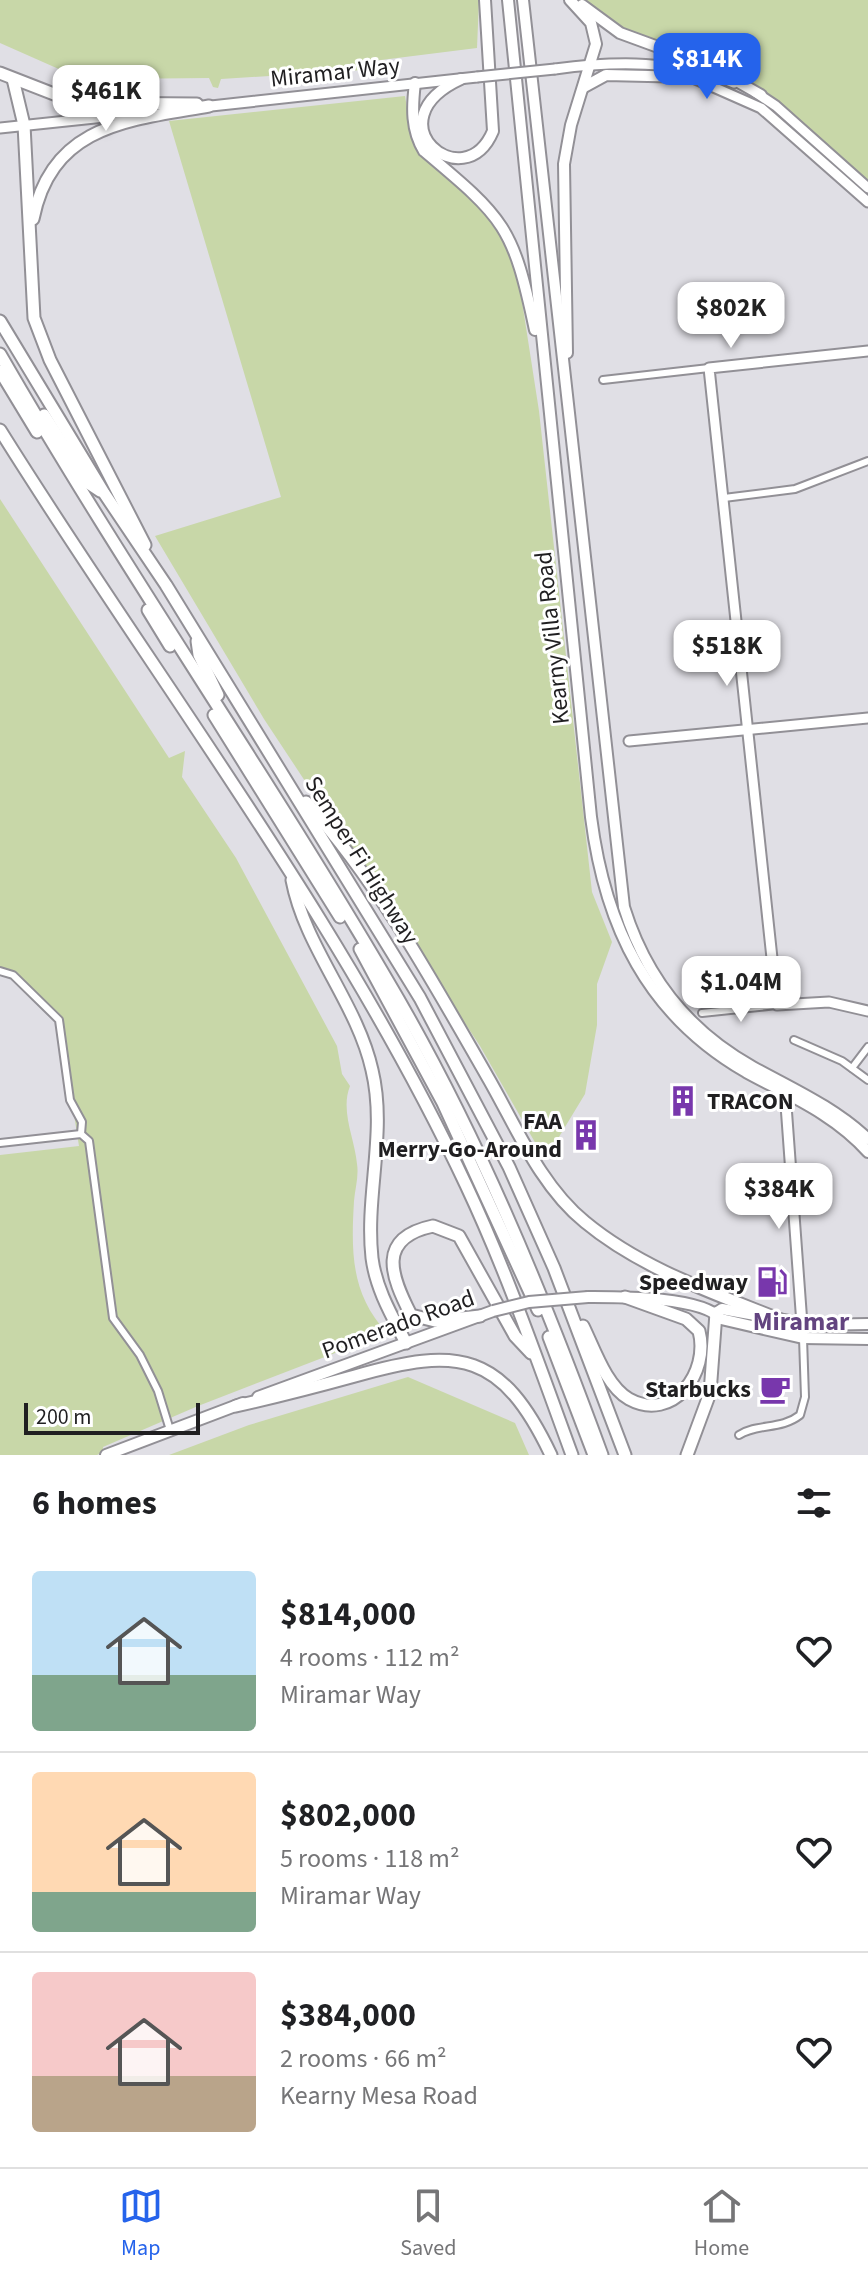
<!DOCTYPE html>
<html lang="en">
<head>
<meta charset="utf-8">
<style>
  :root { --surface:#fff; --page:#f6f6f6; --text:#202124; --muted:#757577; --line:#e0e0e0; --accent:#2563eb }
  body { margin:0; font-family:"Source Sans 3",sans-serif; background:var(--page); color:var(--text); height:100vh; display:flex; flex-direction:column; font-size:30px; white-space:nowrap }
  * { box-sizing:border-box; margin:0 }
  p { font-size:26px; color:var(--muted) }
  .icon { flex:none; width:44px; height:44px; fill:none; stroke:currentColor; stroke-width:2; stroke-linecap:round; stroke-linejoin:round }
  .map { position:relative; height:1455px; overflow:hidden }
  .details { display:flex; flex-direction:column; background:var(--surface); flex:1 }
  .details>* { flex:none }
  .scale { position:absolute; left:24px; bottom:20px; width:176px; box-sizing:border-box; padding-left:8px; border:4px solid #201f21; border-top:0; font-size:22px; line-height:28px; white-space:nowrap; color:#201f21; -webkit-text-stroke:6px #fff; paint-order:stroke }
  .price { position:absolute; translate:-50% -68px; padding:0 18px; border-radius:16px; background:#fff; color:#222; font-size:26px; line-height:52px; filter:drop-shadow(0 2px 4px #0008) }
  .price::after { content:''; position:absolute; left:50%; top:48px; width:24px; height:18px; margin-left:-12px; background:inherit; clip-path:polygon(0 0,100% 0,50% 100%) }
  .price.current { background:var(--accent); color:#fff }
  ul { padding:0; list-style:none }
  li { display:flex; align-items:center; gap:24px; height:200px; padding:0 32px }
  li+li { border-top:2px solid var(--line) }
  li span { display:grid; place-items:center; flex:none; width:224px; height:160px; border-radius:8px; color:#555 }
  li>.icon { margin-inline-start:auto }
  span .icon { width:96px; height:96px; fill:#fffc; stroke-width:1 }
  li b { font-size:34px }
  h2 { display:flex; justify-content:space-between; align-items:center; height:96px; padding:0 32px; font-size:34px }
  .dock { display:flex; justify-content:space-around; align-items:center; height:112px; border-top:2px solid var(--line); background:var(--surface); font-size:22px; color:var(--muted) }
  .dock a { display:grid; justify-items:center; gap:4px }
  .dock .current { color:var(--accent) }
  .map>svg:first-child { display:block }
  .green { fill:#c8d7a8 }
  .lines { fill:none; stroke-linecap:round; stroke-linejoin:round }
  .street-casing { stroke:#929096; stroke-width:10 }
  .secondary-casing { stroke:#929096; stroke-width:13 }
  .primary-casing { stroke:#929096; stroke-width:14 }
  .highway-casing { stroke:#929096; stroke-width:15 }
  .street { stroke:#fff; stroke-width:6 }
  .secondary { stroke:#fff; stroke-width:9 }
  .primary { stroke:#fff; stroke-width:10 }
  .highway { stroke:#fff; stroke-width:11 }
  .secondary-bridge-casing { stroke:#929096; stroke-width:13; stroke-linecap:butt }
  .primary-bridge-casing { stroke:#929096; stroke-width:14; stroke-linecap:butt }
  .secondary-bridge { stroke:#fff; stroke-width:9 }
  .primary-bridge { stroke:#fff; stroke-width:10 }
  .labels { text-anchor:middle; stroke-width:6; stroke-linejoin:round; paint-order:stroke }
  .street-label { font-size:24px; fill:#201f21; stroke:#fff }
  .poi-label { font-size:24px; font-weight:bold; fill:#201f21; stroke:#fff; text-anchor:end }
  .neighbourhood-label { font-size:26px; font-weight:bold; fill:#634480; stroke:#fff }
</style>
</head>
<body>
<div class="map">
<svg width="868" height="1455" viewBox="0 0 868 1455">
  <rect width="100%" height="100%" fill="#e0dfe5"/>
  <g class="green">
    <path d="M0,0H479L477,48L373,61L363,70L221,79L218,88L213,87L209,78L111,79L61,70L0,43Z"/>
    <path d="M585,0H868V184L760,87L721,66L644,41L612,25Z"/>
    <path d="M405,96L414,147L497,223L516,263L539,411L592,892L612,942L597,984V1025L585,1094L545,1160L480,1046L264,719L155,536L281,497L169,121Z"/>
    <path d="M0,499L169,758L185,751L182,777L236,858L337,1046L342,1074L350,1086C340,1111 355,1139 357,1164C359,1176 355,1189 354,1201C351,1253 351,1294 387,1333L198,1406L103,1447V1452L97,1455H0V1155L79,1146L59,1020L13,975L0,971Z"/>
    <path d="M408,1377L515,1423L529,1455H169L249,1425Z"/>
  </g>
  <g class="lines">
    <defs>
      <g id="street">
        <path d="M603,380L709,368"/>
        <path d="M724,498L795,489L868,461"/>
        <path d="M0,971L13,975L59,1020L70,1100L82,1122L81,1134"/>
        <path d="M702,1013L777,1005"/>
        <path d="M794,1040L842,1061L868,1080"/>
        <path d="M852,1068L868,1047"/>
        <path d="M0,1143L81,1134L89,1141L113,1318L140,1355L158,1391L170,1430"/>
        <path d="M739,1435C758,1423 781,1430 800,1415L805,1397L803,1338"/>
      </g>
      <g id="secondary">
        <path d="M555,69C615,61 677,60 734,83"/>
        <path d="M684,74L761,108L868,202"/>
        <path d="M755,92L776,106L868,188"/>
        <path d="M202,107L477,77"/>
        <path d="M0,128L152,112"/>
        <path d="M868,351L709,368L777,1005L829,1002L868,1011"/>
        <path d="M629,741L868,718"/>
        <path d="M777,1088L786,1105L803,1338"/>
      </g>
      <g id="primary">
        <path d="M508,0L591,817C605,926 647,1015 746,1072C790,1096 834,1114 868,1152"/>
        <path d="M523,0L624,907C646,978 688,1031 753,1067C793,1089 834,1107 868,1139"/>
        <path d="M582,5L620,33L710,66L761,95"/>
        <path d="M461,79C370,121 464,200 493,131L485,0"/>
        <path d="M415,83C412,107 411,130 424,151C505,219 513,226 535,330"/>
        <path d="M584,87L606,75L690,77"/>
        <path d="M567,353L564,164L571,125L596,44L591,23L570,0"/>
        <path d="M588,1297C618,1297 702,1296 721,1319L803,1338L868,1339"/>
        <path d="M716,1313L722,1309L811,1325L868,1324"/>
        <path d="M258,1397L493,1311"/>
        <path d="M106,1455L243,1403"/>
      </g>
      <g id="highway">
        <path d="M0,73L77,103L197,104"/>
        <path d="M13,79L24,125L34,318L50,360L145,545"/>
        <path d="M33,219C52,124 130,120 209,106"/>
        <path d="M0,321L104,493L166,585L420,998L509,1167L554,1268L625,1455"/>
        <path d="M0,354C122,566 262,767 386,978C475,1128 542,1291 602,1455"/>
        <path d="M0,371L37,432"/>
        <path d="M44,415L88,483L100,491"/>
        <path d="M0,430C156,680 340,917 466,1185C507,1272 539,1365 572,1455"/>
        <path d="M148,610L170,646"/>
        <path d="M197,641L199,655L218,695"/>
        <path d="M214,715L340,917"/>
        <path d="M306,802C379,883 433,982 487,1076C515,1124 540,1186 585,1222C643,1270 717,1294 786,1322"/>
        <path d="M292,880C305,948 357,1003 372,1070C387,1132 365,1195 372,1258C376,1289 392,1316 406,1343"/>
        <path d="M360,949L443,1103L538,1310"/>
        <path d="M480,1316L435,1321L411,1315C391,1276 376,1238 433,1226L459,1236L515,1336L531,1353"/>
        <path d="M583,1326C594,1348 606,1386 629,1399C673,1423 710,1372 699,1331L686,1319L625,1297"/>
        <path d="M549,1337L594,1455"/>
        <path d="M236,1406C276,1397 315,1387 355,1376C459,1346 502,1352 551,1455"/>
        <path d="M687,1455L710,1393L716,1313"/>
      </g>
    </defs>
    <use href="#street" class="street-casing"/>
    <use href="#secondary" class="secondary-casing"/>
    <use href="#primary" class="primary-casing"/>
    <use href="#highway" class="highway-casing"/>
    <use href="#street" class="street"/>
    <use href="#secondary" class="secondary"/>
    <use href="#primary" class="primary"/>
    <use href="#highway" class="highway"/>
    <defs>
      <path id="secondary-bridge" d="M477,77L555,69"/>
      <path id="primary-bridge" d="M493,1311L529,1302L588,1297"/>
    </defs>
    <use href="#secondary-bridge" class="secondary-bridge-casing"/>
    <use href="#primary-bridge" class="primary-bridge-casing"/>
    <use href="#secondary-bridge" class="secondary-bridge"/>
    <use href="#primary-bridge" class="primary-bridge"/>
  </g>
  <defs>
    <symbol id="building-bare" viewBox="-9 -9 18 18"><path d="M-4-6H4V6H1V3H-1V6H-4ZM-2.5-4.3h1.7v1.8h-1.7ZM.8-4.3h1.7v1.8H.8ZM-2.5-1h1.7V.8h-1.7ZM.8-1h1.7V.8H.8Z" fill="#7837ac" stroke="#fff" stroke-width="2.5" paint-order="stroke"/></symbol>
    <symbol id="fuel-bare" viewBox="-9 -9 18 18"><path d="M-5.5-6h7V0h2V4h1.3V-2.5L3-4.5l.8-.8L6-3V5H2.5V1h-1V6h-7ZM-4.2-4.7v3.2H.2V-4.7Z" fill="#7837ac" stroke="#fff" stroke-width="2.5" paint-order="stroke"/></symbol>
    <symbol id="cafe-bare" viewBox="-9 -9 18 18"><path d="M-5.5-4.5H6V0H3Q3 3.5 0 3.5H-2.5Q-5.5 3.5-5.5 0ZM3-3.2v2h1.7v-2ZM-6 4.5H4V6H-6Z" fill="#7837ac" stroke="#fff" stroke-width="2.5" paint-order="stroke"/></symbol>
  </defs>
  <g fill-rule="evenodd">
    <use href="#building-bare" x="661" y="1079" width="44" height="44"/>
    <use href="#building-bare" x="564" y="1113" width="44" height="44"/>
    <use href="#fuel-bare" x="750" y="1260" width="44" height="44"/>
    <use href="#cafe-bare" x="753" y="1367" width="44" height="44"/>
  </g>
  <g class="labels">
    <g class="street-label">
      <text transform="translate(335 72) rotate(-6)" y="8">Miramar Way</text>
      <text transform="translate(552 638) rotate(-96)" y="8">Kearny Villa Road</text>
      <text transform="translate(362 860) rotate(58)" y="8">Semper Fi Highway</text>
      <text transform="translate(398 1324) rotate(-20)" y="8">Pomerado Road</text>
    </g>
    <g class="poi-label">
      <text x="707" y="1109" text-anchor="start">TRACON</text>
      <text x="562" y="1129">FAA<tspan x="562" dy="28">Merry-Go-Around</tspan></text>
      <text x="748" y="1290">Speedway</text>
      <text x="751" y="1397">Starbucks</text>
    </g>
    <g class="neighbourhood-label">
      <text x="801" y="1330">Miramar</text>
    </g>
  </g>
</svg>
<div class="scale">200 m</div>
<b class="price current" style="left:707px;top:101px">$814K</b>
<b class="price" style="left:106px;top:133px">$461K</b>
<b class="price" style="left:731px;top:350px">$802K</b>
<b class="price" style="left:727px;top:688px">$518K</b>
<b class="price" style="left:741px;top:1024px">$1.04M</b>
<b class="price" style="left:779px;top:1231px">$384K</b>
</div>
<section class="details">
<h2>6 homes<svg class="icon" aria-label="filters" viewBox="0 0 24 24"><path d="M4 7h16M4 17h16"/><circle cx="9" cy="7" r="2"/><circle cx="15" cy="17" r="2"/></svg></h2>
<ul>
<li><span style="background:linear-gradient(#bfe0f5 65%,#7fa58c 0)"><svg class="icon" aria-label="home" viewBox="0 0 24 24"><path d="M3 11l9-7 9 7M6 9v11h12V9"/></svg></span><div><b>$814,000</b><p>4 rooms · 112 m²</p><p>Miramar Way</p></div><svg class="icon" aria-label="heart" viewBox="0 0 24 24"><path d="M12 20l-8-8c-3-5 5-10 8-4 3-6 11-1 8 4z"/></svg></li>
<li><span style="background:linear-gradient(#ffd9b3 75%,#7fa58c 0)"><svg class="icon" aria-label="home" viewBox="0 0 24 24"><path d="M3 11l9-7 9 7M6 9v11h12V9"/></svg></span><div><b>$802,000</b><p>5 rooms · 118 m²</p><p>Miramar Way</p></div><svg class="icon" aria-label="heart" viewBox="0 0 24 24"><path d="M12 20l-8-8c-3-5 5-10 8-4 3-6 11-1 8 4z"/></svg></li>
<li><span style="background:linear-gradient(#f6c9c9 65%,#b9a48a 0)"><svg class="icon" aria-label="home" viewBox="0 0 24 24"><path d="M3 11l9-7 9 7M6 9v11h12V9"/></svg></span><div><b>$384,000</b><p>2 rooms · 66 m²</p><p>Kearny Mesa Road</p></div><svg class="icon" aria-label="heart" viewBox="0 0 24 24"><path d="M12 20l-8-8c-3-5 5-10 8-4 3-6 11-1 8 4z"/></svg></li>
</ul>
</section>
<nav class="dock">
<a class="current"><svg class="icon" aria-label="map" viewBox="0 0 24 24"><path d="M3 6l6-2 6 2 6-2v14l-6 2-6-2-6 2zM9 4v14M15 6v14"/></svg>Map</a>
<a><svg class="icon" aria-label="saved" viewBox="0 0 24 24"><path d="M7 4h10v16l-5-4-5 4z"/></svg>Saved</a>
<a><svg class="icon" aria-label="home" viewBox="0 0 24 24"><path d="M3 11l9-7 9 7M6 9v11h12V9"/></svg>Home</a>
</nav>
</body>
</html>
